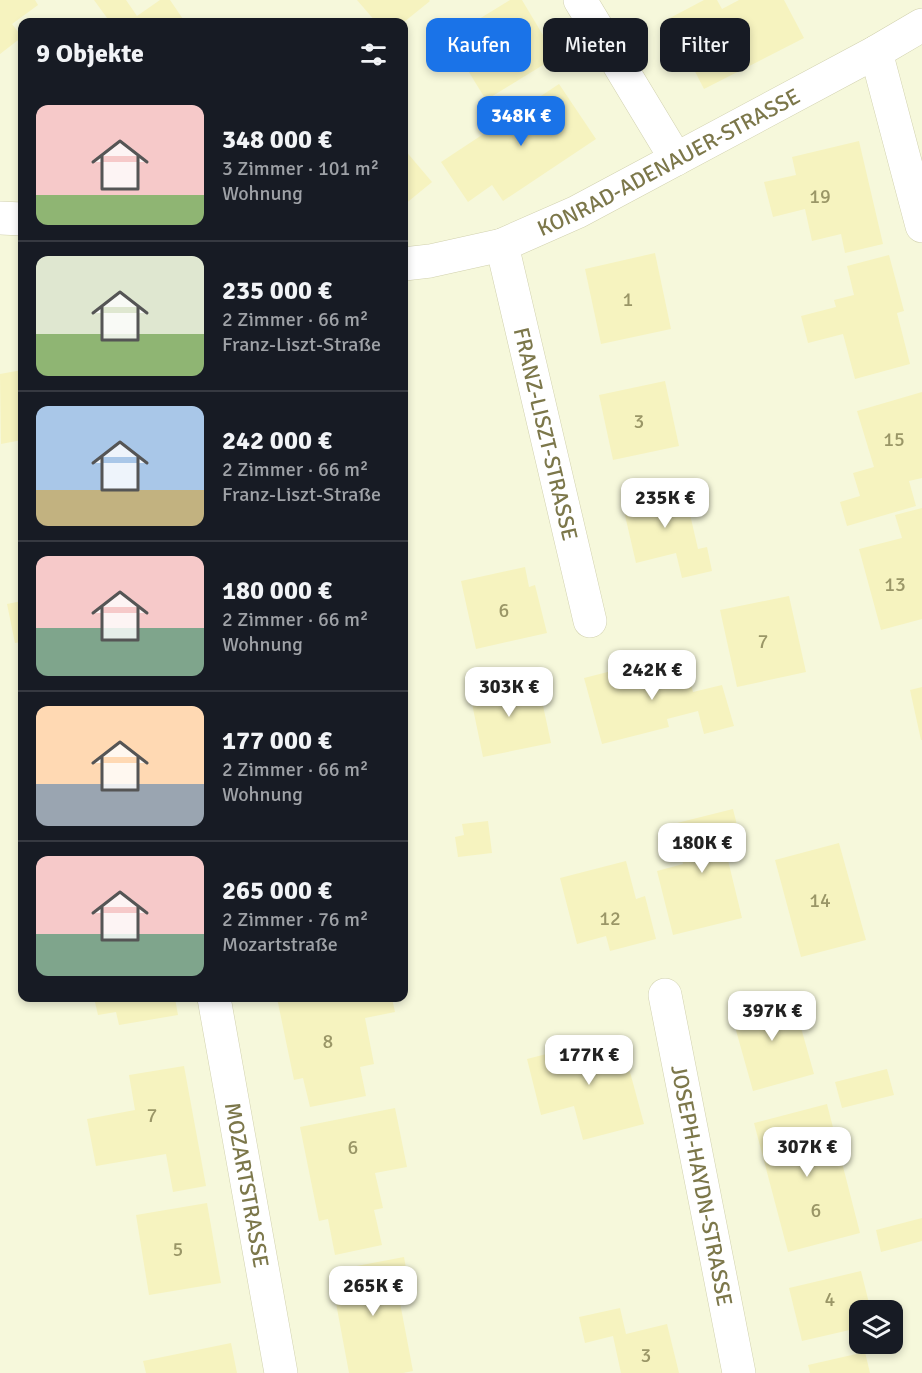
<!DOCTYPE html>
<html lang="de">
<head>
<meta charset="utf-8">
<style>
  :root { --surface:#171b24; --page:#20242c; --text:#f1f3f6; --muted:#9ea1a6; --line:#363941; --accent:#1a73e8 }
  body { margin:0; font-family:Signika,sans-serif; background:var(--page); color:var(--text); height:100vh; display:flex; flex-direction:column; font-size:22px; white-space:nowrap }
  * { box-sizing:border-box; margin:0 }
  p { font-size:20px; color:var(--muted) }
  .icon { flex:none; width:33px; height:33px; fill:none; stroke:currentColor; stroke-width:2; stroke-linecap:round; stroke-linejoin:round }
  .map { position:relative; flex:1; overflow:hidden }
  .drawer { position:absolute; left:18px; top:18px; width:390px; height:984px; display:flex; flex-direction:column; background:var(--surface); border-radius:12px; box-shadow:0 3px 9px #0003 }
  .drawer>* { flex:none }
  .top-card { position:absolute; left:426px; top:18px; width:405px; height:54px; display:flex; gap:12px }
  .controls { position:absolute; left:849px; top:1300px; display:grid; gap:12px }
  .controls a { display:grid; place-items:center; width:54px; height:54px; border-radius:12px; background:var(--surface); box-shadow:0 3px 9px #0003; font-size:30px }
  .price { position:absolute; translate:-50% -51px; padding:0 14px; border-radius:12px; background:#fff; color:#222; font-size:20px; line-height:39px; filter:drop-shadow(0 2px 3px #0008) }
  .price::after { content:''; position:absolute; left:50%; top:36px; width:18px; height:14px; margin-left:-9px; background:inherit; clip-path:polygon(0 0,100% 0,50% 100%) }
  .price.active { background:var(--accent); color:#fff }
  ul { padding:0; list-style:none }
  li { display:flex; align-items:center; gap:18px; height:150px; padding:0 18px }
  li+li { border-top:2px solid var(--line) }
  li span { display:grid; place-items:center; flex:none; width:168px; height:120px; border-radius:12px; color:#555 }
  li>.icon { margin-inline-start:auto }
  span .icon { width:72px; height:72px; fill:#fffc; stroke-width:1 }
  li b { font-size:26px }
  h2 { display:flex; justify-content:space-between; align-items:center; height:72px; padding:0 18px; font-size:26px }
  .pill { padding:0 21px; border-radius:12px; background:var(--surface); box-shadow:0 3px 9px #0003; font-size:21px; line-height:54px }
  .pill.active { background:var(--accent); color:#fff }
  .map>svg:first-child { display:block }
  .residential { fill:#f6f8db; fill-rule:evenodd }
  .building { fill:#f6f3bf }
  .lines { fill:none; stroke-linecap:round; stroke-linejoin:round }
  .minor-casing { stroke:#d1d1ae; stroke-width:34 }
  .minor { stroke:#fff; stroke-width:33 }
  .labels { text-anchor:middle; stroke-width:5; stroke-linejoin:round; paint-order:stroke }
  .number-label { font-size:20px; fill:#9a9667 }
  .street-label { font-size:22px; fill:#7c774a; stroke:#fdfff2 }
</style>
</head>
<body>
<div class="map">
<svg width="922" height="1373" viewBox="0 0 922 1373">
  <rect width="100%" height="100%" fill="#fbfeea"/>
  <path class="residential" d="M0,0H922V1373H0ZM22,22H404V998H22ZM860,1311H892V1344H860Z"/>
  <g class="building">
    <path d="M0,0H35L38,5L12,24L22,37L0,54Z"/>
    <path d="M94,0H126L137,16L160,0H170L185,22H110Z"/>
    <path d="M357,0H429L430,1L404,22H376Z"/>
    <path d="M510,0H522L556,57L486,100L448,38Z"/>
    <path d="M704,0H717L722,9L739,0H784L804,38L704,89L668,19Z"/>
    <path d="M559,84L596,139L503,201L492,185L468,202L441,162Z"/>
    <path d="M859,141L883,244L845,253L841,234L812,241L805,209L773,217L764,182L796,175L792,157Z"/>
    <path d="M404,149L432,182L404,205Z"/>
    <path d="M655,253L671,329L601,344L585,269Z"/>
    <path d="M889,255L904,311L897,313L910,364L855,379L843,334L808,343L801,316L836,307L834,300L854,295L847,266Z"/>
    <path d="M22,370V440L1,444L0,374Z"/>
    <path d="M665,381L679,446L613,460L599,395Z"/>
    <path d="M922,392V478L909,481L916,506L847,526L840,502L860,496L853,473L874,467L857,411Z"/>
    <path d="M683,484L698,549L707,547L712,571L682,578L676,553L636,563L621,498Z"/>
    <path d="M922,508V619L881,630L859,549L902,538L895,515Z"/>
    <path d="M525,567L529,587L535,585L547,633L476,649L461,581Z"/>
    <path d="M789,596L806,672L737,687L720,610Z"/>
    <path d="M22,601V642L15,643L7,604Z"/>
    <path d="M651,661L654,671L685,663L693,692L722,685L734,726L704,734L698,711L667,719L669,727L602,744L584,678Z"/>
    <path d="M507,681L508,688L538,682L551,743L483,757L469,689Z"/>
    <path d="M922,687V740H921L910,690Z"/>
    <path d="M733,809L743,849L726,852L742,918L673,935L657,871L683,864L673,824Z"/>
    <path d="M488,821L492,853L458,857L455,837L464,835L462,824Z"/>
    <path d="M839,843L866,940L801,957L775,860Z"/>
    <path d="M626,861L636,899L645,896L656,939L610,951L606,936L577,944L560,878Z"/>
    <path d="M791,992L814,1074L753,1091L730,1009Z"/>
    <path d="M94,998H175L178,1015L119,1025L116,1012L98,1015Z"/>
    <path d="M277,998H392L395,1012L365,1018L374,1064L360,1067L366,1096L310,1107L303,1078L294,1080Z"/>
    <path d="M620,1035L644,1124L583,1140L574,1106L541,1115L527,1059Z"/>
    <path d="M184,1066L206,1186L173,1192L166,1154L96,1166L87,1119L135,1110L129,1075Z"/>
    <path d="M887,1069L894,1095L842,1108L835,1082Z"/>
    <path d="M827,1104L860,1233L788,1252L754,1123Z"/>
    <path d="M395,1108L407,1167L375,1173L383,1208L374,1210L382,1245L335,1255L328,1219L319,1221L300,1127Z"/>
    <path d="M207,1203L221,1283L149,1295L136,1215Z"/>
    <path d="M922,1218V1241L881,1252L876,1230Z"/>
    <path d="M404,1257L409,1285L397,1287L413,1371L403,1373H349L330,1271Z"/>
    <path d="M861,1271L871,1311H860V1344L876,1345L859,1349L854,1329L802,1341L789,1288Z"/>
    <path d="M620,1308L626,1334L667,1324L679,1373H621L613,1336L585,1343L579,1317Z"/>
    <path d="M231,1343L237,1373H146L143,1361Z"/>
    <path d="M865,1352L870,1373H810L808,1365Z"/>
  </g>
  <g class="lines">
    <defs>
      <g id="minor">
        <path d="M580,0L676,159"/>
        <path d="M876,52L922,226"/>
        <path d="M0,218L22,219"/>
        <path id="s1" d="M502,245L590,621"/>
        <path id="s2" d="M404,264L430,261L502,245L577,212L876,52L922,25"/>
        <path id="s3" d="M665,995L739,1373"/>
        <path id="s4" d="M214,998L281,1373"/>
      </g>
    </defs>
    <use href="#minor" class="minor-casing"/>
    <use href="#minor" class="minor"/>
  </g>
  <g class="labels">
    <g class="number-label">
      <text x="820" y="203">19</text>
      <text x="628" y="306">1</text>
      <text x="639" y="428">3</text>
      <text x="894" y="446">15</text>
      <text x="895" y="591">13</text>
      <text x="504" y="617">6</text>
      <text x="763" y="648">7</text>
      <text x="820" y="907">14</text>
      <text x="610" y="925">12</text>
      <text x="328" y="1048">8</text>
      <text x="152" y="1122">7</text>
      <text x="353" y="1154">6</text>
      <text x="816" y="1217">6</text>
      <text x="178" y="1256">5</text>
      <text x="830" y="1306">4</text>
      <text x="646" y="1362">3</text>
    </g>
    <g class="street-label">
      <text dy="8" stroke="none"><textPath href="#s2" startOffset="286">KONRAD-ADENAUER-STRASSE</textPath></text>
      <text dy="8" stroke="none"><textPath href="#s1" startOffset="194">FRANZ-LISZT-STRASSE</textPath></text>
      <text dy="8" stroke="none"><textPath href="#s3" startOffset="194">JOSEPH-HAYDN-STRASSE</textPath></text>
      <text dy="8" stroke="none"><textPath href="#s4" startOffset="190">MOZARTSTRASSE</textPath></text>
    </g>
  </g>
</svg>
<div class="controls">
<a><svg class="icon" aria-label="layers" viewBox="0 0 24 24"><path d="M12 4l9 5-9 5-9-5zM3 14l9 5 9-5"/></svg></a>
</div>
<b class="price active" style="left:521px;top:147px">348K €</b>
<b class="price" style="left:665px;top:529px">235K €</b>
<b class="price" style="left:652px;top:701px">242K €</b>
<b class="price" style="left:509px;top:718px">303K €</b>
<b class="price" style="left:702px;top:874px">180K €</b>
<b class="price" style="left:772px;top:1042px">397K €</b>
<b class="price" style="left:589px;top:1086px">177K €</b>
<b class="price" style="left:807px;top:1178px">307K €</b>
<b class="price" style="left:373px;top:1317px">265K €</b>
<div class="top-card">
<a class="pill active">Kaufen</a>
<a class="pill">Mieten</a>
<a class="pill">Filter</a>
</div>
<section class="drawer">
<h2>9 Objekte<svg class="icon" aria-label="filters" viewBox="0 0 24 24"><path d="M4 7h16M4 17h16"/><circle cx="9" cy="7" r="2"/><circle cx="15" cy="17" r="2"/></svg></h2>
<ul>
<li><span style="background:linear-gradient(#f6c9c9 75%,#8fb573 0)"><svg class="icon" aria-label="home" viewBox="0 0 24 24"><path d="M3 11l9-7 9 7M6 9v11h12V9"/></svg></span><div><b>348 000 €</b><p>3 Zimmer · 101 m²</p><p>Wohnung</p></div></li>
<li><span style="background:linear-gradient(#dfe7d0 65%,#8fb573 0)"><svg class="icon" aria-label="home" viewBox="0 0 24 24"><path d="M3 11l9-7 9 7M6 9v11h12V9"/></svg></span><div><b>235 000 €</b><p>2 Zimmer · 66 m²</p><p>Franz-Liszt-Straße</p></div></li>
<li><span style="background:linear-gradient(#a9c7e8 70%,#c2b280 0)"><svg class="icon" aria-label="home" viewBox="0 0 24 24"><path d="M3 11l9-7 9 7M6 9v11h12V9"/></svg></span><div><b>242 000 €</b><p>2 Zimmer · 66 m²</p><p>Franz-Liszt-Straße</p></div></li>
<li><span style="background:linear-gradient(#f6c9c9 60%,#7fa58c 0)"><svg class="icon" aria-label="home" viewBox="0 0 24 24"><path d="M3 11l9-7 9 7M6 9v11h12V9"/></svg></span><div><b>180 000 €</b><p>2 Zimmer · 66 m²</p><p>Wohnung</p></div></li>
<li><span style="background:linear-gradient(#ffd9b3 65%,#9aa5b1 0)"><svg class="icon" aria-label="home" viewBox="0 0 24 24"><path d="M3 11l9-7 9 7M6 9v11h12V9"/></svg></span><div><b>177 000 €</b><p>2 Zimmer · 66 m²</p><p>Wohnung</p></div></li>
<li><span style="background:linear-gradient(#f6c9c9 65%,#7fa58c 0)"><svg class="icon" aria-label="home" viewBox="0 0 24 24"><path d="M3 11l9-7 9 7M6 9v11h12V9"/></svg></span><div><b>265 000 €</b><p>2 Zimmer · 76 m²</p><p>Mozartstraße</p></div></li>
</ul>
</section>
</div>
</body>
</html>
